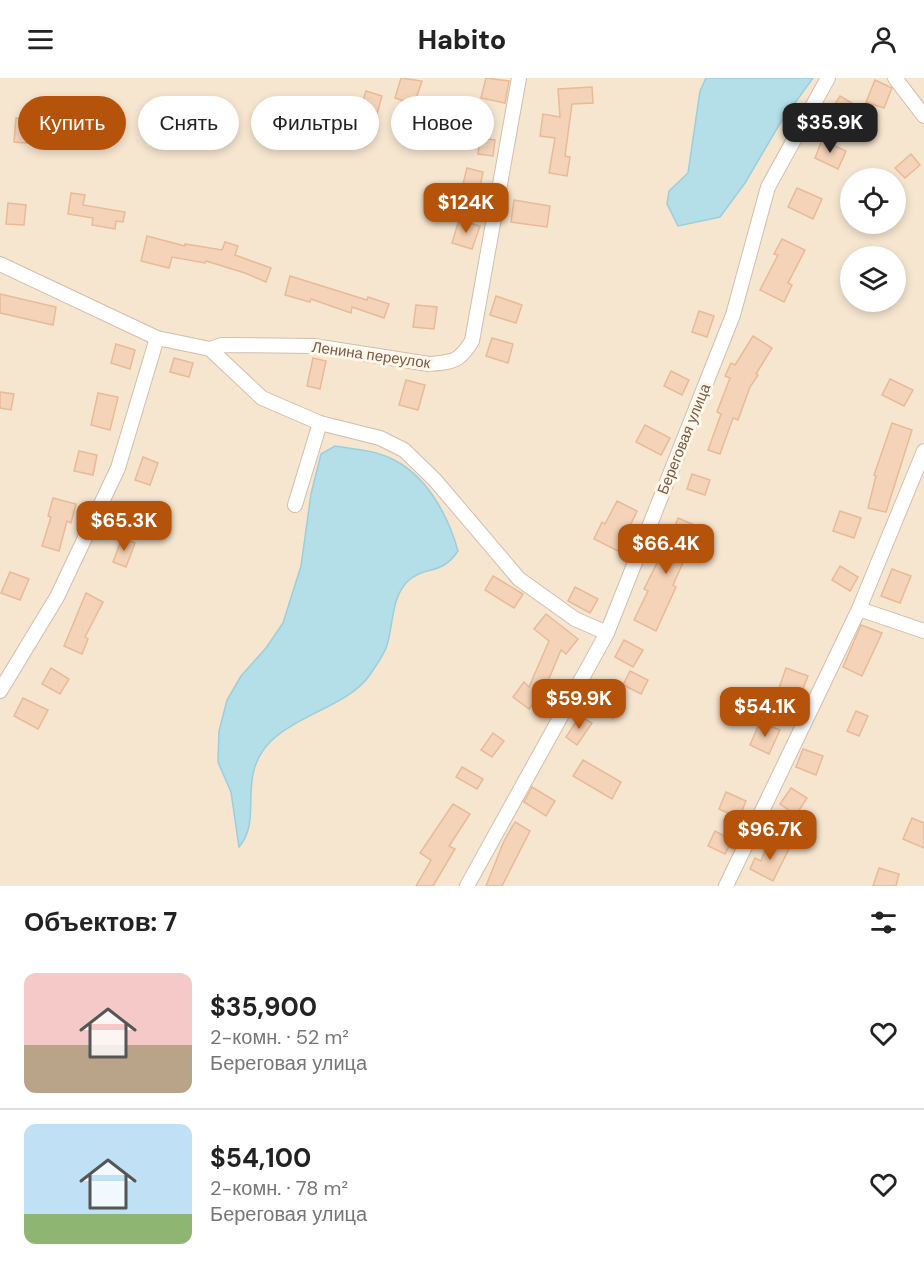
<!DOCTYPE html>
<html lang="ru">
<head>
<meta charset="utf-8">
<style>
  :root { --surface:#fff; --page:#f2f2f2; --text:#222; --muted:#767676; --line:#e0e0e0; --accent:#b45309 }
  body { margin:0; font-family:"DM Sans",sans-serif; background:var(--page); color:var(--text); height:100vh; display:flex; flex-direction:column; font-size:22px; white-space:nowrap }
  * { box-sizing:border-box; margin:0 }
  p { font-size:20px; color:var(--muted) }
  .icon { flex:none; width:33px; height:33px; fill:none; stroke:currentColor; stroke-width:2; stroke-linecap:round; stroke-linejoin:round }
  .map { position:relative; height:808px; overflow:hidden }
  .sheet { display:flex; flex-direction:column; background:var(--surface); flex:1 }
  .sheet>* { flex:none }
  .top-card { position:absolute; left:18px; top:18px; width:600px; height:54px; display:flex; gap:12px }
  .fabs { position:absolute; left:840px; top:90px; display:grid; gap:12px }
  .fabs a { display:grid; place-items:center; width:66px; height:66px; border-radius:50%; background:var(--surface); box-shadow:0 3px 9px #0003; font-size:30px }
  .price { position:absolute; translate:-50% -51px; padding:0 14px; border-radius:12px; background:var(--accent); color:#fff; font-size:20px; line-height:39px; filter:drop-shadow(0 2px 3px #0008) }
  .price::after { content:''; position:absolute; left:50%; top:36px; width:18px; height:14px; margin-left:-9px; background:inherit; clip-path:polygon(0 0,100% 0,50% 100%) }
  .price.active { background:#222; color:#fff }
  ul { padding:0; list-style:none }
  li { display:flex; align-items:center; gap:18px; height:150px; padding:0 24px }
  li+li { border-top:2px solid var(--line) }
  li span { display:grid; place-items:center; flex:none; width:168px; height:120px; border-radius:12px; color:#555 }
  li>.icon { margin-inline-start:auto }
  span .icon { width:72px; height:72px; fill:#fffc; stroke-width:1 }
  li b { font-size:26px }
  h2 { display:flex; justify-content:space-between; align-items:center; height:72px; padding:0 24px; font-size:26px }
  .pill { padding:0 21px; border-radius:27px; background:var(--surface); box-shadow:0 3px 9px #0003; font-size:21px; line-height:54px }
  .pill.active { background:var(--accent); color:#fff }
  header { display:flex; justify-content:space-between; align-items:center; height:78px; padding:0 24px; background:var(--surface); font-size:27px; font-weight:800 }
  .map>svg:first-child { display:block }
  .residential { fill:#f6e6d0; fill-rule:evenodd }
  .water { fill:#b5dfe8; stroke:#9bcedb; stroke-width:1.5 }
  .building { fill:#f5d3b8; stroke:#e8ba97; stroke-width:1.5 }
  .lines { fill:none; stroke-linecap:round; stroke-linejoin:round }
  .minor-casing { stroke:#d1beab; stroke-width:16 }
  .minor { stroke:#fff; stroke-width:14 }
  .labels { text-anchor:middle; stroke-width:6; stroke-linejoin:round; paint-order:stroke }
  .street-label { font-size:15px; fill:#775a47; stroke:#fff7e9 }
</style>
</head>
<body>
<header><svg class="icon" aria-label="menu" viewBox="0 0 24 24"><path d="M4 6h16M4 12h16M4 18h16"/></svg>Habito<svg class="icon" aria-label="person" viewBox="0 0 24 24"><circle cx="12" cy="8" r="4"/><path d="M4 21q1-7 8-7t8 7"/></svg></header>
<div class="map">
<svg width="924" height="808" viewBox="0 0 924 808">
  <rect width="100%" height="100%" fill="#fef4e2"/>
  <path class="residential" d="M0,0H924V808H0ZM850,100H896V146H850ZM850,178H896V224H850Z"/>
  <g class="water">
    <path d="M706,0H813L779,47L745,105L720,139L678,148L667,126L669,113L688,95L700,13Z"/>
    <path d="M335,368C353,371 373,372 390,380C426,396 448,437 458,473C441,498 427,487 409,502C390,519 394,549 386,570C382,580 375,589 369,598C351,625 296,638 271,663C235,699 264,740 239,769L231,714L218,684L219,653L227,622L241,598L266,570L283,545L301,488L311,416L321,376Z"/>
  </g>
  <g class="building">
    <path d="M401,0L422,3L414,26L395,20Z"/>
    <path d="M486,0L509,3L505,25L481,20Z"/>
    <path d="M875,2L892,10L884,30L866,24Z"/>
    <path d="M592,9L593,25L572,26L565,78L570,79L567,98L549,95L555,60L540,58L543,36L560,39L558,11Z"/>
    <path d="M366,13L382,18L375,43L358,38Z"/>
    <path d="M840,18L860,30L853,43L832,31Z"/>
    <path d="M16,40L41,42L39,66L14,64Z"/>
    <path d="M480,60L495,62L493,78L478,76Z"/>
    <path d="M822,62L846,73L838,91L815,80Z"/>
    <path d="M911,76L920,87L905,100L895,90Z"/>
    <path d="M467,90L483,94L480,109L463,106Z"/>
    <path d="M797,110L822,121L813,141L788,129Z"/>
    <path d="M71,115L85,117L83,127L125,134L123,144L116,143L115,151L92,147L93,140L68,136Z"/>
    <path d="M514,122L550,128L547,149L511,144Z"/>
    <path d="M8,125L26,127L24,147L6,146Z"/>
    <path d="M459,142L480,148L472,171L452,165Z"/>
    <path d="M147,158L185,168V166L222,172L225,164L238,168L235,177L271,190L266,204L245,195L206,183L205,185L172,179L169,190L141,183Z"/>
    <path d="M782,161L805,172L788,205L792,207L784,224L760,212L778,177L774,176Z"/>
    <path d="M290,198L367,222L368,219L389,226L384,240L352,229L351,235L311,221L310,224L285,217Z"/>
    <path d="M0,216L56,229L53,247L0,235Z"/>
    <path d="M496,218L522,227L516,245L490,237Z"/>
    <path d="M416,227L437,229L434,251L413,249Z"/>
    <path d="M699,233L714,238L707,259L692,254Z"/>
    <path d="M753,258L772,270L756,296L758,297L750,309L738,342L733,340L720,376L708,372L721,336L717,334L730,300L725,298L731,285L735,287Z"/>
    <path d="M492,260L513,266L508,285L486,278Z"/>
    <path d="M116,266L135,272L130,291L111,285Z"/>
    <path d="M174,280L193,285L189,299L170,294Z"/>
    <path d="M313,280L326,283L320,311L307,308Z"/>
    <path d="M671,293L689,302L682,317L664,308Z"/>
    <path d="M890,301L913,312L904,328L882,317Z"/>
    <path d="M406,302L425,307L418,332L399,327Z"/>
    <path d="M0,314L14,316L11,332L0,330Z"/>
    <path d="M98,315L118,319L110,352L91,347Z"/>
    <path d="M892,345L912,352L886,434L868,430L876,398L874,397Z"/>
    <path d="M645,347L670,360L661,377L636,364Z"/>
    <path d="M79,373L97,377L93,397L74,393Z"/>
    <path d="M143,379L158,385L150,407L135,402Z"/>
    <path d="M692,396L710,402L705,417L687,411Z"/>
    <path d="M53,420L76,426L71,445L67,443L59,473L42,468L51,439L48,438Z"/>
    <path d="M617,423L637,433L618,473L594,461L602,444L605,446Z"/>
    <path d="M840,433L861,440L854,460L833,453Z"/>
    <path d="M678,440L699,449L673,507L676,509L656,553L634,542L648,513L644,511L658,483L655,482L662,466L667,469Z"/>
    <path d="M122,460L135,465L126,489L113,484Z"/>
    <path d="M840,488L858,499L850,513L832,502Z"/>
    <path d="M892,491L911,498L900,525L881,518Z"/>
    <path d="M10,494L29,501L20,522L1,515Z"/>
    <path d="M493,498L523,516L514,530L485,512Z"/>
    <path d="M575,509L598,521L590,535L568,523Z"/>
    <path d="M86,515L103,524L85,559L88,561L82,576L64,568Z"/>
    <path d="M546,536L578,561L566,576L561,572L545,610L529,631L513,619L524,604L529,609L549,563L534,551Z"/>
    <path d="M861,547L882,555L862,598L843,589Z"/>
    <path d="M624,562L643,572L633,589L615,579Z"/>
    <path d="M51,590L69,601L60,616L42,606Z"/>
    <path d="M786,590L808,598L800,618L779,610Z"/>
    <path d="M630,593L648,602L641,616L623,607Z"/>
    <path d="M600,614L619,620L613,640L594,635Z"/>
    <path d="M23,620L48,632L38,651L14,638Z"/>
    <path d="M856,633L868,638L859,658L847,653Z"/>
    <path d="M580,638L592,645L577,667L566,659Z"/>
    <path d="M760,644L780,652L769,676L750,667Z"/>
    <path d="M493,655L504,663L492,679L481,672Z"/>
    <path d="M803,671L823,678L816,697L796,689Z"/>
    <path d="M583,682L621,704L612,721L573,698Z"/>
    <path d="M462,689L483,701L477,711L456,699Z"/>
    <path d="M532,709L555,723L546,738L524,724Z"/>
    <path d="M791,710L807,720L796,737L780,726Z"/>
    <path d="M726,714L746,723L739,740L719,731Z"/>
    <path d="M453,726L470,736L449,768L455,771L433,808H416L431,782L420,775Z"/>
    <path d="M912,740L924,745V770L903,761Z"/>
    <path d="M515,744L530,753L502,808H486L504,763Z"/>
    <path d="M715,753L732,762L725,776L708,768Z"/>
    <path d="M769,763L789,771L773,803L750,791L755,780L761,783Z"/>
    <path d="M879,790L899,796L896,808H873Z"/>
  </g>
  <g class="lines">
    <defs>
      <g id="minor">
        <path d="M895,0L924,38"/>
        <path d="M0,186L157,260L210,271L262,320L320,345L380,360L404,372L435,402L519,501L575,541L607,555"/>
        <path d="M210,271L222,267L314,268L429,286C453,284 459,284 472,263L519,0"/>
        <path d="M295,427L320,345"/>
        <path d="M859,531L924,553"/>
        <path d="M0,613L57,519L118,390L157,260"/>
        <path d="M467,808L607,555L733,237L768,109L828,0"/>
        <path d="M726,808L859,531L924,373"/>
      </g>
    </defs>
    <use href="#minor" class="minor-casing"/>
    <use href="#minor" class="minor"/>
  </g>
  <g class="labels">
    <g class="street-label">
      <text transform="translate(371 277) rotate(8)" y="5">Ленина переулок</text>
      <text transform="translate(684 361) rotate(-68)" y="5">Береговая улица</text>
    </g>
  </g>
</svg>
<div class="fabs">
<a><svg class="icon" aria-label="locate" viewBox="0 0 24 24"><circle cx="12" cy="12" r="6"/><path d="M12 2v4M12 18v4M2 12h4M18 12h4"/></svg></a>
<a><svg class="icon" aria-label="layers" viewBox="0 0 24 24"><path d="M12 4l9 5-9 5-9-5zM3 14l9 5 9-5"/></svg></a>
</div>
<b class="price active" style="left:830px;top:76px">$35.9K</b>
<b class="price" style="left:466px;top:156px">$124K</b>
<b class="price" style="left:124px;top:474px">$65.3K</b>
<b class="price" style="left:666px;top:497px">$66.4K</b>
<b class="price" style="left:579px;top:652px">$59.9K</b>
<b class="price" style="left:765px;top:660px">$54.1K</b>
<b class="price" style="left:770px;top:783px">$96.7K</b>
<div class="top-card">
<a class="pill active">Купить</a>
<a class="pill">Снять</a>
<a class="pill">Фильтры</a>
<a class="pill">Новое</a>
</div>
</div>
<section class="sheet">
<h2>Объектов: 7<svg class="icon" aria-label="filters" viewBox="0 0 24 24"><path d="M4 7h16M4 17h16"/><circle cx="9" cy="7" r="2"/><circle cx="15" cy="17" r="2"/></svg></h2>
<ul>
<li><span style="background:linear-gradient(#f6c9c9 60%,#b9a48a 0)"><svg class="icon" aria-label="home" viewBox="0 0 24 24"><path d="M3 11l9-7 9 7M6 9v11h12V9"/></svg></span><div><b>$35,900</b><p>2-комн. · 52 m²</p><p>Береговая улица</p></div><svg class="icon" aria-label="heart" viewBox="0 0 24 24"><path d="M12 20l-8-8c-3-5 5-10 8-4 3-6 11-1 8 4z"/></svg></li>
<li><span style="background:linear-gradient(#bfe0f5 75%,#8fb573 0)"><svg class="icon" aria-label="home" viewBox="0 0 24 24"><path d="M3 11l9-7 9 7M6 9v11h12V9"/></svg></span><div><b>$54,100</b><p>2-комн. · 78 m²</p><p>Береговая улица</p></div><svg class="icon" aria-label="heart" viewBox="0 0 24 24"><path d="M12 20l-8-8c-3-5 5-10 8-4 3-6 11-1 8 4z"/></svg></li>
</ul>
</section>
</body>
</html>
